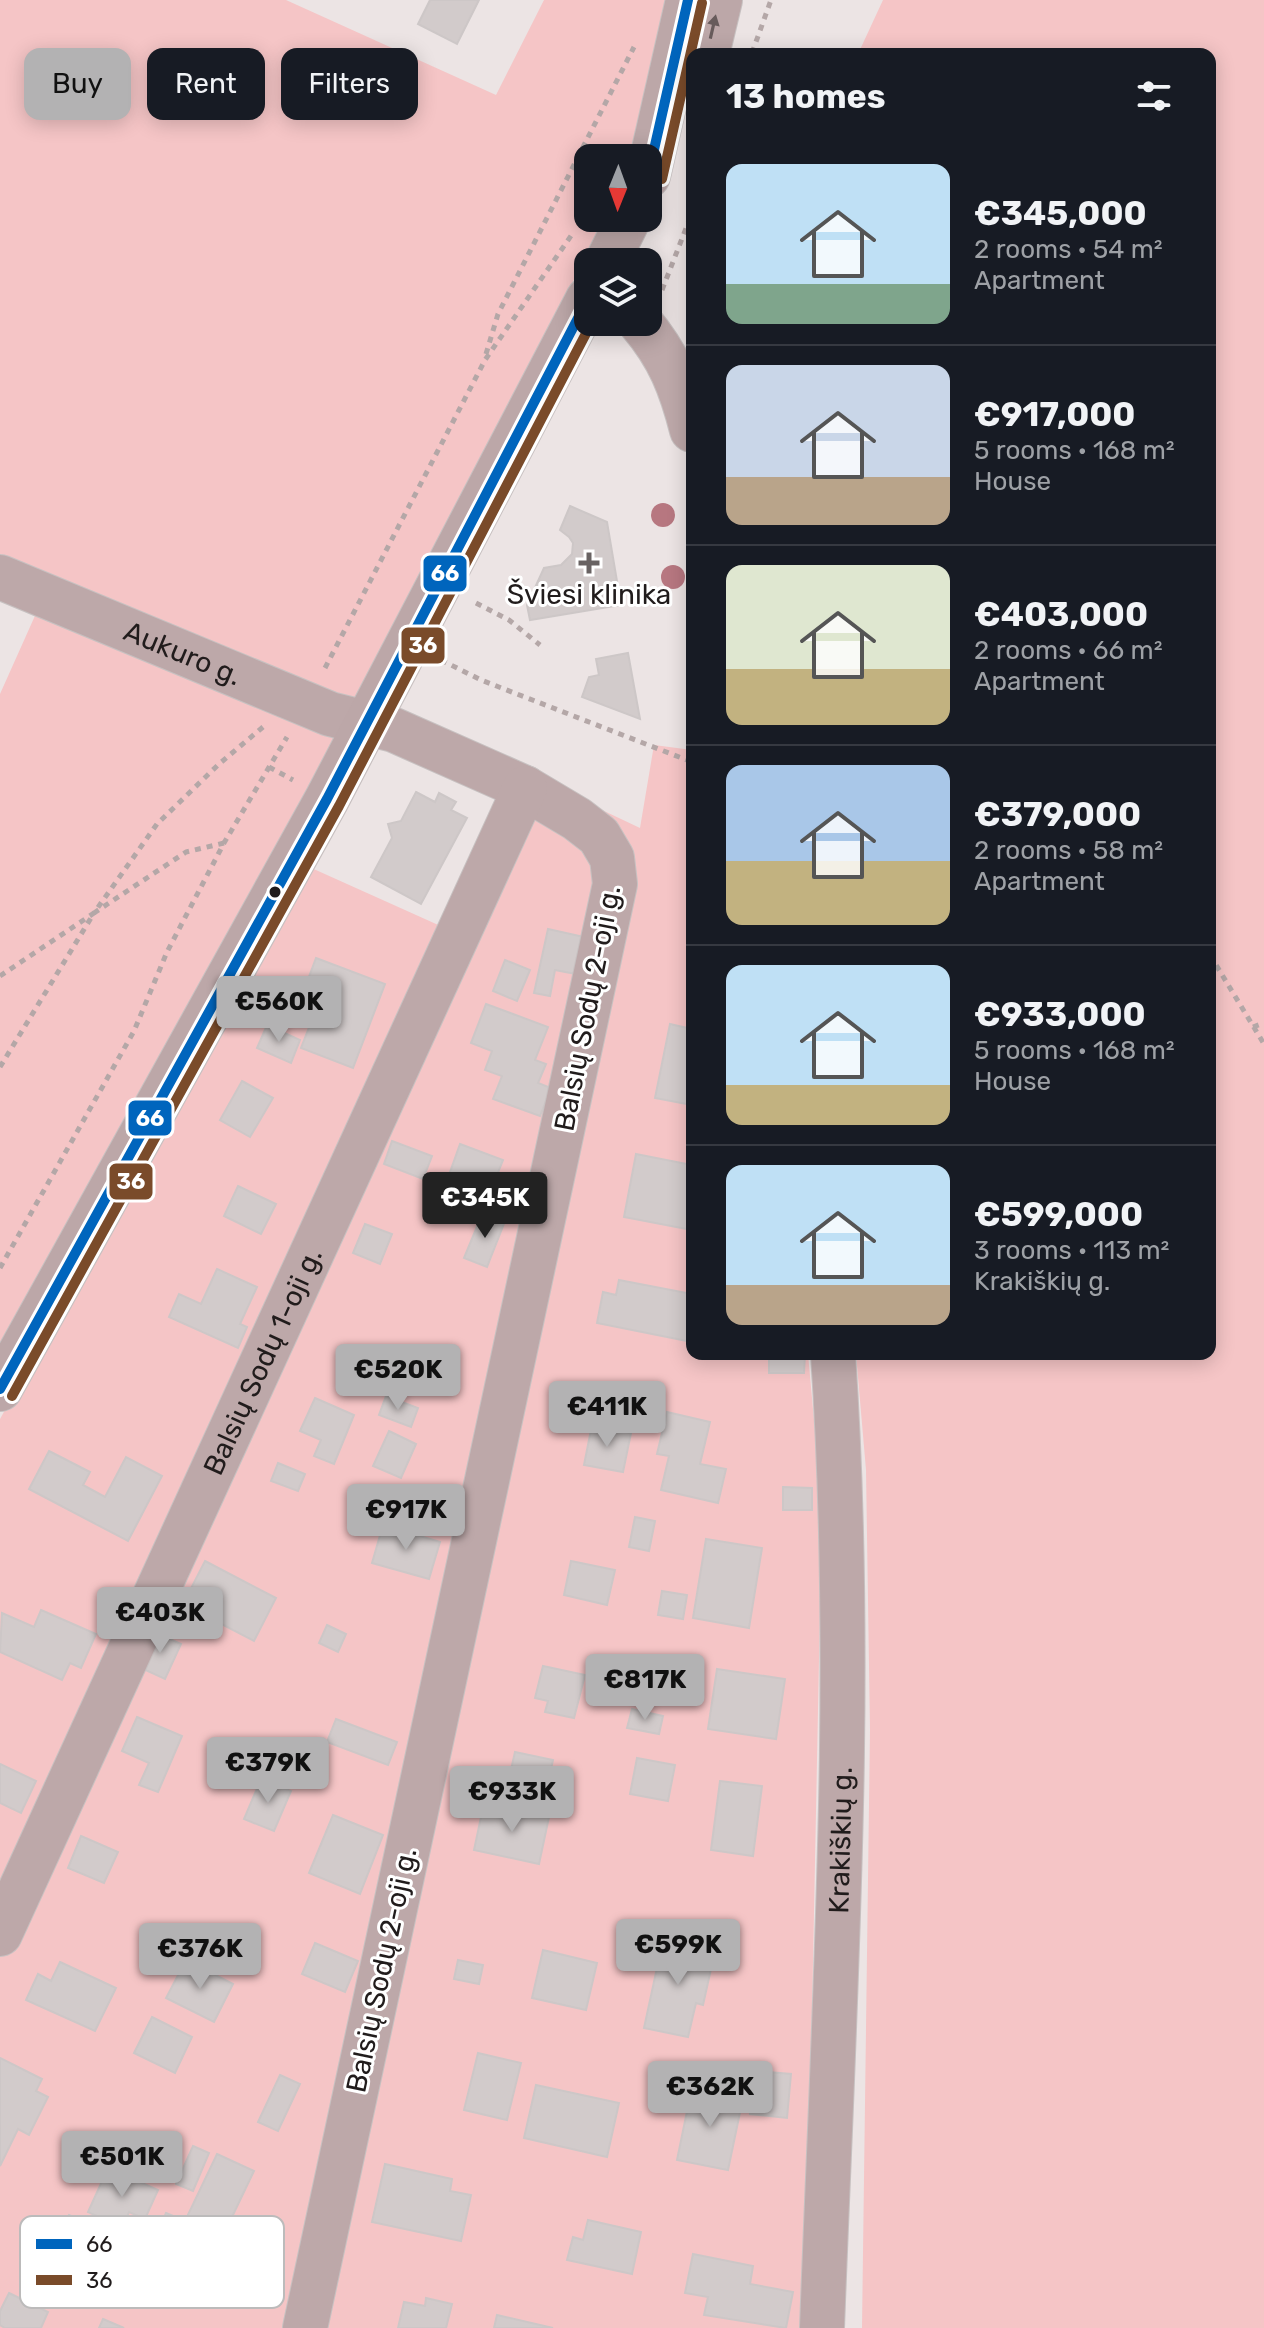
<!DOCTYPE html>
<html lang="en">
<head>
<meta charset="utf-8">
<style>
  :root { --surface:#171b24; --page:#20242c; --text:#f1f3f6; --muted:#9ea1a6; --line:#363941; --accent:#b3b2b3 }
  body { margin:0; font-family:Rubik,sans-serif; background:var(--page); color:var(--text); height:100vh; display:flex; flex-direction:column; font-size:30px; white-space:nowrap }
  * { box-sizing:border-box; margin:0 }
  p { font-size:26px; color:var(--muted) }
  .icon { flex:none; width:44px; height:44px; fill:none; stroke:currentColor; stroke-width:2; stroke-linecap:round; stroke-linejoin:round }
  .map { position:relative; flex:1; overflow:hidden }
  .panel { position:absolute; left:686px; top:48px; width:530px; height:1312px; display:flex; flex-direction:column; background:var(--surface); border-radius:16px; box-shadow:0 4px 20px #0003 }
  .panel>* { flex:none }
  .guide { position:absolute; left:24px; top:48px; width:542px; height:72px; display:flex; gap:16px }
  .needle { width:52px; rotate:181deg }
  .fabs { position:absolute; left:574px; top:144px; display:grid; gap:16px }
  .fabs a { display:grid; place-items:center; width:88px; height:88px; border-radius:16px; background:var(--surface); box-shadow:0 4px 20px #0003; font-size:40px }
  .price { position:absolute; translate:-50% -68px; padding:0 18px; border-radius:8px; background:var(--accent); color:#111; font-size:26px; line-height:52px; filter:drop-shadow(0 2px 4px #0008) }
  .price::after { content:''; position:absolute; left:50%; top:48px; width:24px; height:18px; margin-left:-12px; background:inherit; clip-path:polygon(0 0,100% 0,50% 100%) }
  .price.on { background:#222; color:#fff }
  ul { padding:0; list-style:none }
  li { display:flex; align-items:center; gap:24px; height:200px; padding:0 40px }
  li+li { border-top:2px solid var(--line) }
  li span { display:grid; place-items:center; flex:none; width:224px; height:160px; border-radius:16px; color:#555 }
  li>.icon { margin-inline-start:auto }
  span .icon { width:96px; height:96px; fill:#fffc; stroke-width:1 }
  li b { font-size:34px }
  h2 { display:flex; justify-content:space-between; align-items:center; height:96px; padding:0 40px; font-size:34px }
  .pill { padding:0 28px; border-radius:16px; background:var(--surface); box-shadow:0 4px 20px #0003; font-size:28px; line-height:72px }
  .pill.on { background:var(--accent); color:#111 }
  .map>svg:first-child { display:block }
  .green { fill:#f5c5c6 }
  .building { fill:#d2cbcb; stroke:#cdc7c7; stroke-width:2 }
  .lines { fill:none; stroke-linecap:round; stroke-linejoin:round }
  .minor-casing { stroke:#c7c1c1; stroke-width:46 }
  .secondary-casing { stroke:#c7c1c1; stroke-width:46 }
  .path { stroke:#b4a7a7; stroke-width:5; stroke-dasharray:6 6; stroke-linecap:butt }
  .minor { stroke:#bda8a9; stroke-width:44 }
  .secondary { stroke:#bca7a8; stroke-width:44 }
  .bus-1-casing { stroke:#fff; stroke-width:16 }
  .bus-2-casing { stroke:#fff; stroke-width:16 }
  .bus-1 { stroke:#0065bd; stroke-width:10 }
  .bus-2 { stroke:#7a4b2a; stroke-width:10 }
  .tree { fill:#b77780 }
  .oneway { fill:#675b5b }
  .poi-dot { fill:#686262; stroke:#fff; stroke-width:3 }
  .bus-dot { fill:#211c1c; stroke:#fff; stroke-width:3 }
  .labels { text-anchor:middle; stroke-width:6; stroke-linejoin:round; paint-order:stroke }
  .poi-label { font-size:28px; fill:#211c1c; stroke:#fff }
  .street-label { font-size:28px; fill:#211c1c; stroke:#fff }
  .key { fill:#fff; stroke:#bcbbbb; stroke-width:2 }
  .key-label { font-size:22px; fill:#211c1c }
  .line-badge { stroke:#fff; stroke-width:3 }
  .badge-label { font-size:22px; text-anchor:middle; font-weight:bold; fill:#fff }
</style>
</head>
<body>
<div class="map">
<svg width="1264" height="2328" viewBox="0 0 1264 2328">
  <rect width="100%" height="100%" fill="#ece4e4"/>
  <g class="green">
    <path d="M0,0H286L496,95L544,0H677L632,158H588V218H605L596,237L372,669L156,1066L0,1343V694L51,580L0,558Z"/>
    <path d="M883,0H1264V2328H862L870,1730L866,1470L856,1354H1210V54H858Z"/>
    <path d="M654,745L692,750V1354H808L822,1508L808,2215L803,2328H0V1419L307,866L445,928L526,774L640,828Z"/>
  </g>
  <g class="building">
    <path d="M430,0H479L457,44L418,24Z"/>
    <path d="M570,506L607,522L621,605L530,620L527,605L544,568L561,565L572,554L573,543L569,537L560,530Z"/>
    <path d="M628,653L640,719L582,697L589,677L599,675L596,659Z"/>
    <path d="M416,792L435,802L439,793L456,802L451,810L467,818L421,904L371,877L392,838L388,824L401,821Z"/>
    <path d="M548,929L584,937L576,974L555,970L550,996L534,993Z"/>
    <path d="M316,958L385,984L353,1068L301,1048L317,1007L300,1001Z"/>
    <path d="M505,960L530,970L517,1001L493,991Z"/>
    <path d="M486,1004L548,1027L535,1060L546,1064L538,1083L551,1088L540,1116L493,1099L502,1076L485,1070L492,1051L471,1043Z"/>
    <path d="M670,1024L692,1029V1105L655,1098Z"/>
    <path d="M267,1025L300,1040L291,1063L257,1048Z"/>
    <path d="M242,1081L273,1098L250,1137L220,1120Z"/>
    <path d="M392,1141L432,1156L423,1179L384,1164Z"/>
    <path d="M460,1144L503,1160L491,1190L449,1175Z"/>
    <path d="M636,1154L692,1165V1230L624,1217Z"/>
    <path d="M238,1186L276,1204L261,1234L224,1216Z"/>
    <path d="M483,1212L505,1221L487,1267L464,1258Z"/>
    <path d="M365,1224L392,1234L380,1264L353,1253Z"/>
    <path d="M217,1269L257,1287L240,1324L247,1327L238,1348L169,1317L179,1294L201,1304Z"/>
    <path d="M619,1280L692,1294V1342L597,1323L603,1292L616,1295Z"/>
    <path d="M769,1354H805L804,1373H769Z"/>
    <path d="M386,1396L418,1408L411,1427L379,1415Z"/>
    <path d="M315,1398L354,1415L334,1464L314,1456L321,1440L300,1431Z"/>
    <path d="M667,1412L710,1422L700,1464L726,1469L718,1503L661,1490L669,1456L657,1454Z"/>
    <path d="M592,1425L631,1433L623,1472L584,1465Z"/>
    <path d="M389,1431L416,1444L401,1478L373,1466Z"/>
    <path d="M49,1451L90,1472L83,1485L105,1497L126,1457L162,1476L128,1541L29,1489Z"/>
    <path d="M278,1463L305,1474L298,1491L271,1481Z"/>
    <path d="M783,1487L812,1488V1510H783Z"/>
    <path d="M635,1517L655,1521L649,1551L629,1547Z"/>
    <path d="M383,1525L440,1542L429,1579L372,1563Z"/>
    <path d="M706,1539L762,1548L749,1628L693,1618Z"/>
    <path d="M205,1561L276,1598L254,1641L183,1604Z"/>
    <path d="M571,1561L615,1570L607,1605L564,1595Z"/>
    <path d="M662,1591L687,1595L683,1619L658,1615Z"/>
    <path d="M41,1610L96,1634L81,1668L70,1663L62,1680L0,1652L2,1613L34,1627Z"/>
    <path d="M327,1625L346,1634L338,1652L319,1643Z"/>
    <path d="M154,1632L181,1644L165,1679L139,1667Z"/>
    <path d="M543,1666L585,1675L574,1718L545,1712L548,1701L535,1698Z"/>
    <path d="M717,1669L785,1679L776,1739L708,1729Z"/>
    <path d="M632,1709L663,1716L659,1734L627,1728Z"/>
    <path d="M137,1717L182,1736L158,1792L139,1785L149,1763L122,1751Z"/>
    <path d="M336,1719L397,1742L388,1765L327,1742Z"/>
    <path d="M515,1752L553,1760L546,1791L508,1783Z"/>
    <path d="M637,1758L675,1765L668,1801L630,1794Z"/>
    <path d="M0,1764L36,1781L21,1813L0,1803Z"/>
    <path d="M261,1779L291,1791L274,1831L244,1819Z"/>
    <path d="M720,1781L762,1786L753,1856L711,1850Z"/>
    <path d="M484,1803L549,1817L539,1864L474,1850Z"/>
    <path d="M333,1815L383,1835L360,1894L309,1873Z"/>
    <path d="M81,1836L118,1852L104,1883L68,1868Z"/>
    <path d="M663,1940L715,1951L703,2005L696,2003L688,2037L644,2028Z"/>
    <path d="M315,1943L358,1961L345,1992L302,1974Z"/>
    <path d="M543,1950L597,1963L586,2010L532,1998Z"/>
    <path d="M186,1960L233,1984L214,2022L166,1998Z"/>
    <path d="M458,1960L483,1965L479,1984L454,1979Z"/>
    <path d="M60,1962L116,1988L95,2031L26,2000L38,1974L51,1981Z"/>
    <path d="M152,2017L192,2037L175,2073L134,2053Z"/>
    <path d="M478,2053L521,2063L507,2120L464,2110Z"/>
    <path d="M0,2058L42,2079L36,2091L48,2097L29,2135L18,2129L0,2166Z"/>
    <path d="M755,2071L791,2074L787,2118L750,2114Z"/>
    <path d="M280,2075L300,2084L278,2131L258,2122Z"/>
    <path d="M536,2085L619,2103L607,2157L524,2138Z"/>
    <path d="M692,2087L743,2098L728,2170L677,2160Z"/>
    <path d="M193,2146L209,2153L193,2191L176,2184Z"/>
    <path d="M217,2154L254,2171L222,2238L185,2221Z"/>
    <path d="M385,2164L452,2179L450,2191L471,2195L461,2241L372,2222Z"/>
    <path d="M108,2168L158,2190L145,2219L129,2212L123,2228L88,2212Z"/>
    <path d="M166,2213L183,2220L171,2247L154,2240Z"/>
    <path d="M69,2215L88,2224L76,2251L56,2243Z"/>
    <path d="M588,2220L641,2232L632,2274L567,2260L573,2237L583,2240Z"/>
    <path d="M693,2254L753,2266L750,2284L793,2292L786,2328L704,2315L708,2297L685,2293Z"/>
    <path d="M9,2293L48,2312L41,2328H5L0,2325V2311Z"/>
    <path d="M426,2298L452,2304L446,2328H398L404,2302L425,2306Z"/>
    <path d="M497,2315L553,2328H494Z"/>
    <path d="M103,2319L124,2328H99Z"/>
  </g>
  <g class="lines">
    <defs>
      <g id="minor">
        <path d="M640,322C669,356 681,387 692,430"/>
        <path id="s1" d="M0,577L330,714L394,730L525,788L577,819L599,836L612,858L615,884L305,2328"/>
        <path id="s2" d="M0,1934L525,788"/>
        <path id="s3" d="M822,2328C834,2004 855,1678 833,1354"/>
      </g>
      <g id="secondary">
        <path d="M707,54L720,0"/>
        <path d="M648,176L688,0"/>
        <path d="M607,262L629,218"/>
        <path d="M0,1389L327,799L588,299"/>
      </g>
    </defs>
    <use href="#minor" class="minor-casing"/>
    <use href="#secondary" class="secondary-casing"/>
    <g class="path">
      <path d="M752,53L771,0"/>
      <path d="M662,290L692,213"/>
      <path d="M486,354L498,314L634,47"/>
      <path d="M476,603L509,620L540,645"/>
      <path d="M441,660L481,680L692,762"/>
      <path d="M325,668L485,360L573,233"/>
      <path d="M269,767L293,780"/>
      <path d="M1210,955L1264,1044"/>
      <path d="M0,976L94,913L157,824L219,764L263,727"/>
      <path d="M1253,1027L1264,1023"/>
      <path d="M0,1067L94,913L186,852L224,843"/>
      <path d="M0,1268L134,1031L167,952L224,843L287,737"/>
    </g>
    <use href="#minor" class="minor"/>
    <use href="#secondary" class="secondary"/>
    <defs>
      <g id="bus-1">
        <path d="M648,176L688,0"/>
        <path d="M0,1389L327,799L588,299"/>
      </g>
      <g id="bus-2">
        <path d="M662,179L702,3"/>
        <path d="M12,1396L339,806L592,322"/>
      </g>
    </defs>
    <use href="#bus-1" class="bus-1-casing"/>
    <use href="#bus-2" class="bus-2-casing"/>
    <use href="#bus-1" class="bus-1"/>
    <use href="#bus-2" class="bus-2"/>
  </g>
  <g class="tree">
    <circle cx="663" cy="515" r="12"/>
    <circle cx="673" cy="577" r="12"/>
  </g>
  <defs><path id="oneway-solid" d="M-6-.8H1V-3.2L6.5 0L1 3.2V.8H-6Z" transform="scale(2)"/></defs>
  <use class="oneway" href="#oneway-solid" transform="translate(713 27) rotate(-77)"/>
  <path class="poi-dot" d="M585 551h8v8h8v8h-8v8h-8v-8h-8v-8h8z"/>
  <circle class="bus-dot" cx="275" cy="892" r="7"/>
  <g class="labels">
    <g class="poi-label">
      <text x="589" y="604">Šviesi klinika</text>
    </g>
    <g class="street-label">
      <text dy="10" stroke="none"><textPath href="#s1" startOffset="198">Aukuro g.</textPath></text>
      <text transform="translate(587 1008) rotate(-79)" y="10">Balsių Sodų 2-oji g.</text>
      <text dy="10" stroke="none"><textPath href="#s2" startOffset="630">Balsių Sodų 1-oji g.</textPath></text>
      <text dy="10" stroke="none"><textPath href="#s3" startOffset="488">Krakiškių g.</textPath></text>
      <text transform="translate(381 1970) rotate(-78)" y="10">Balsių Sodų 2-oji g.</text>
    </g>
  </g>
  <rect x="20" y="2216" width="264" height="92" rx="12" class="key"/>
  <rect x="36" y="2239" width="36" height="10" fill="#0065bd"/>
  <rect x="36" y="2275" width="36" height="10" fill="#7a4b2a"/>
  <g class="key-label">
    <text x="86" y="2252">66</text>
    <text x="86" y="2288">36</text>
  </g>
  <g class="line-badge">
    <rect x="422" y="554" width="46" height="39" rx="8" fill="#0065bd"/>
    <rect x="400" y="626" width="46" height="39" rx="8" fill="#7a4b2a"/>
    <rect x="127" y="1099" width="46" height="38" rx="8" fill="#0065bd"/>
    <rect x="108" y="1162" width="46" height="39" rx="8" fill="#7a4b2a"/>
  </g>
  <g class="badge-label">
    <text x="445" y="581">66</text>
    <text x="423" y="653">36</text>
    <text x="150" y="1126">66</text>
    <text x="131" y="1189">36</text>
  </g>
</svg>
<div class="fabs">
<a><svg class="needle" viewBox="-14 -14 28 28"><path d="M0-13l5 13h-10z" fill="#e53935"/><path d="M0 13l5-13h-10z" fill="#9ea1a6"/></svg></a>
<a><svg class="icon" aria-label="layers" viewBox="0 0 24 24"><path d="M12 4l9 5-9 5-9-5zM3 14l9 5 9-5"/></svg></a>
</div>
<b class="price" style="left:279px;top:1044px">€560K</b>
<b class="price on" style="left:485px;top:1240px">€345K</b>
<b class="price" style="left:398px;top:1412px">€520K</b>
<b class="price" style="left:607px;top:1449px">€411K</b>
<b class="price" style="left:406px;top:1552px">€917K</b>
<b class="price" style="left:160px;top:1655px">€403K</b>
<b class="price" style="left:645px;top:1722px">€817K</b>
<b class="price" style="left:268px;top:1805px">€379K</b>
<b class="price" style="left:512px;top:1834px">€933K</b>
<b class="price" style="left:678px;top:1987px">€599K</b>
<b class="price" style="left:200px;top:1991px">€376K</b>
<b class="price" style="left:710px;top:2129px">€362K</b>
<b class="price" style="left:122px;top:2199px">€501K</b>
<div class="guide">
<a class="pill on">Buy</a>
<a class="pill">Rent</a>
<a class="pill">Filters</a>
</div>
<section class="panel">
<h2>13 homes<svg class="icon" aria-label="filters" viewBox="0 0 24 24"><path d="M4 7h16M4 17h16"/><circle cx="9" cy="7" r="2"/><circle cx="15" cy="17" r="2"/></svg></h2>
<ul>
<li><span style="background:linear-gradient(#bfe0f5 75%,#7fa58c 0)"><svg class="icon" aria-label="home" viewBox="0 0 24 24"><path d="M3 11l9-7 9 7M6 9v11h12V9"/></svg></span><div><b>€345,000</b><p>2 rooms · 54 m²</p><p>Apartment</p></div></li>
<li><span style="background:linear-gradient(#c9d6e8 70%,#b9a48a 0)"><svg class="icon" aria-label="home" viewBox="0 0 24 24"><path d="M3 11l9-7 9 7M6 9v11h12V9"/></svg></span><div><b>€917,000</b><p>5 rooms · 168 m²</p><p>House</p></div></li>
<li><span style="background:linear-gradient(#dfe7d0 65%,#c2b280 0)"><svg class="icon" aria-label="home" viewBox="0 0 24 24"><path d="M3 11l9-7 9 7M6 9v11h12V9"/></svg></span><div><b>€403,000</b><p>2 rooms · 66 m²</p><p>Apartment</p></div></li>
<li><span style="background:linear-gradient(#a9c7e8 60%,#c2b280 0)"><svg class="icon" aria-label="home" viewBox="0 0 24 24"><path d="M3 11l9-7 9 7M6 9v11h12V9"/></svg></span><div><b>€379,000</b><p>2 rooms · 58 m²</p><p>Apartment</p></div></li>
<li><span style="background:linear-gradient(#bfe0f5 75%,#c2b280 0)"><svg class="icon" aria-label="home" viewBox="0 0 24 24"><path d="M3 11l9-7 9 7M6 9v11h12V9"/></svg></span><div><b>€933,000</b><p>5 rooms · 168 m²</p><p>House</p></div></li>
<li><span style="background:linear-gradient(#bfe0f5 75%,#b9a48a 0)"><svg class="icon" aria-label="home" viewBox="0 0 24 24"><path d="M3 11l9-7 9 7M6 9v11h12V9"/></svg></span><div><b>€599,000</b><p>3 rooms · 113 m²</p><p>Krakiškių g.</p></div></li>
</ul>
</section>
</div>
</body>
</html>
